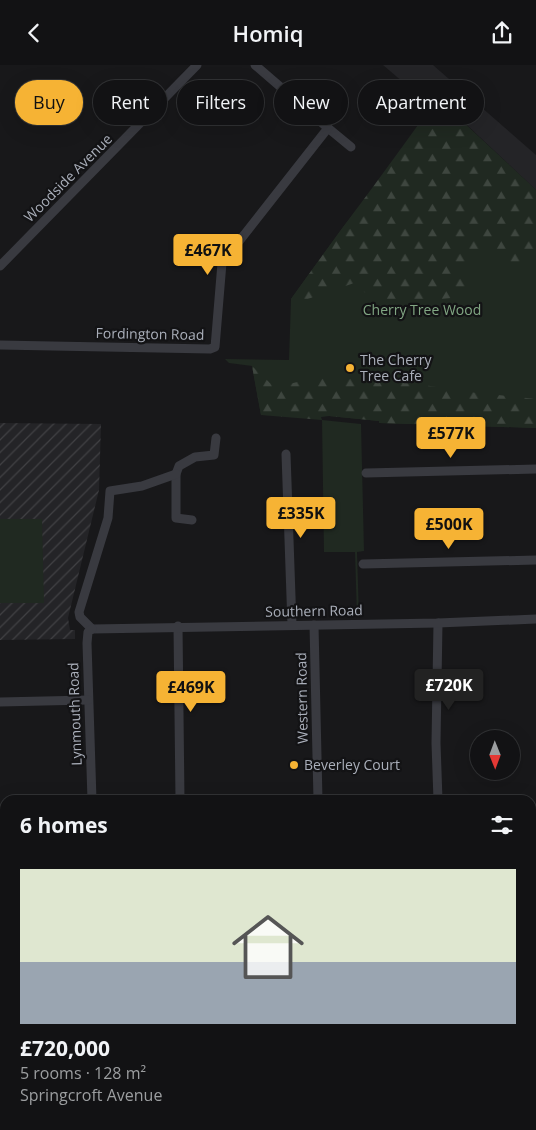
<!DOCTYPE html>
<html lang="en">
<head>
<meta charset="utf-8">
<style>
  :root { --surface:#121214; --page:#1b1b1d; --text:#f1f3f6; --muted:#9c9ea0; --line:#313234; --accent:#f6b334 }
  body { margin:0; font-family:"Open Sans",sans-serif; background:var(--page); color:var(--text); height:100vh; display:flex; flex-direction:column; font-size:19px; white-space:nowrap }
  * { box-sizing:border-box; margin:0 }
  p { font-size:16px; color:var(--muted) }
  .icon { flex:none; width:28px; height:28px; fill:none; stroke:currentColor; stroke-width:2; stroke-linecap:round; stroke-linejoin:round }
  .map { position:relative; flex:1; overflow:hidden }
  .drawer { position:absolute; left:0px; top:730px; width:536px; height:335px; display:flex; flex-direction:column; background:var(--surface); border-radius:15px 15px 0 0; box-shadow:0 5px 20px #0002,0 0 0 1px var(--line) }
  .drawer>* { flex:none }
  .top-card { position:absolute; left:15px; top:15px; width:506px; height:45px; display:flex; gap:10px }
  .needle { width:32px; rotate:179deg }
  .tools { position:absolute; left:470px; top:665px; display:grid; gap:10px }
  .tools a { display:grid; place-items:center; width:50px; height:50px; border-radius:50%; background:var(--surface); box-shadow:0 5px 20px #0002,0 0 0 1px var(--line); font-size:25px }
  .price { position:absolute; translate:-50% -42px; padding:0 11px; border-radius:5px; background:var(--accent); color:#111; font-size:16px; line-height:32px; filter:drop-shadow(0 1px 2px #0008) }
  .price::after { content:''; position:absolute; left:50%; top:30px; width:15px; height:11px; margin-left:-8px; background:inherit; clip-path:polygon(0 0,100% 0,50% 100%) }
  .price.on { background:#222; color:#fff }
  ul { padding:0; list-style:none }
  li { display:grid; align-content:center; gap:10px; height:265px; padding:0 20px }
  li span { display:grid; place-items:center; height:155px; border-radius:0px; color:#555 }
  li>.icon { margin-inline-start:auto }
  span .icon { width:90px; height:90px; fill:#fffc; stroke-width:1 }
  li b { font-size:21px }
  h2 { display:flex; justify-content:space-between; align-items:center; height:60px; padding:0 20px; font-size:21px }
  .pill { padding:0 18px; border-radius:22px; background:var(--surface); box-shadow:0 5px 20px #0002,0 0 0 1px var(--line); font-size:18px; line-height:45px }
  .pill.on { background:var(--accent); color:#111 }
  header { display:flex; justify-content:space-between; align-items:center; height:65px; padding:0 20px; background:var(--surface); font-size:22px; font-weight:600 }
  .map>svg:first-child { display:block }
  .built { fill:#242427 }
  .industrial { fill:url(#industrial-furrows) }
  .green { fill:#202921 }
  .forest { fill:url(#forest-firs) }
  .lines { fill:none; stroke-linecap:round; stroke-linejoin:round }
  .minor { stroke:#393a40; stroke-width:9 }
  .major { stroke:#55575f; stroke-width:11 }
  .poi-dot { fill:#f6b334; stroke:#131315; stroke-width:2 }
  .labels { text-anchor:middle; stroke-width:4.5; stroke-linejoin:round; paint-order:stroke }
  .street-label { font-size:14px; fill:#aaafba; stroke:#131315 }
  .park-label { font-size:14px; fill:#81a683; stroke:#131315 }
  .poi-label { font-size:14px; fill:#aaafba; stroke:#131315; text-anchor:start }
</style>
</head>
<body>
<header><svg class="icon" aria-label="back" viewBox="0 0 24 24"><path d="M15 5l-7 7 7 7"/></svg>Homiq<svg class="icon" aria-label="share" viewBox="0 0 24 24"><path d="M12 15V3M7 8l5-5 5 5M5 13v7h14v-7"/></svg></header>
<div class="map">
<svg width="536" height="1065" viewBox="0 0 536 1065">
  <defs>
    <pattern id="industrial-furrows" width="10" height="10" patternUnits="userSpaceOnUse" patternTransform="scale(1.25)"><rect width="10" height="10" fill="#242427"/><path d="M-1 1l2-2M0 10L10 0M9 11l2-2" fill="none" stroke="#414144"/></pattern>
    <pattern id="forest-firs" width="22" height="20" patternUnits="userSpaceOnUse" patternTransform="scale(1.25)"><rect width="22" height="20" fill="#202921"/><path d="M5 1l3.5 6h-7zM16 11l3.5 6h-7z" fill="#3e463f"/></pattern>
  </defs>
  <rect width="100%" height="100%" fill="#18181a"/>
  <path class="built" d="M383,0H433L536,90V125L438,33L431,41Z"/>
  <path class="industrial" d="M0,358L101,359L99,425L68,553L70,565H75V574L0,575Z"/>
  <g class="green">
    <path d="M437,33L536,125V363L379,358V356L329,351L261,350L252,301L229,298L225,294L289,295L291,234L343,162L391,101Z"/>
    <path d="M322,355L361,359L364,486L357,487L359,552H357L355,487H324Z"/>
    <path d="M0,454H42L44,538H0Z"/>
  </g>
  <g class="forest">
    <path d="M437,33L536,125V193L524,202L508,199L493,186L474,190L469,197L466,222L451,233L418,237L410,231C393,240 381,237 364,227L360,216L296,238L291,234C339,166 390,101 437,33Z"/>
    <path d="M252,301L270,318L285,320L322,311L385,314L469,327L536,334V363L379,358V356L329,351L321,352L322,355L261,350Z"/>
  </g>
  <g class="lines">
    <g class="minor">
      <path d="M328,63L351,82"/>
      <path d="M0,201L197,0"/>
      <path d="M0,280L210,284L215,282L222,198L328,63L255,0"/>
      <path d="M286,389L292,560"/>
      <path d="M366,408L536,404"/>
      <path d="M192,455L176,453V409L179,401L195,392L214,390L216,373"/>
      <path d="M363,499L536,495"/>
      <path d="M438,558L436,678L438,735"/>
      <path d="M314,560L318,735"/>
      <path d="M178,561L180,735"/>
      <path d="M92,564L438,558L536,554"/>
      <path d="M92,564L80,552L79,547L108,453L110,426L142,421L176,409"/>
      <path d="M92,564L88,567L87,578L92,735"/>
      <path d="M0,637L88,635"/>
      <path d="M0,872H5"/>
      <path d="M531,973L536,971"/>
      <path d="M502,1060L503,1065"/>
      <path d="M421,1065L426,1060"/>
    </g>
    <g class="major">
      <path d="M531,845L536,844"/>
      <path d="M0,971L5,970"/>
    </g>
  </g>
  <g class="poi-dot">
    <circle cx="350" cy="303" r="5"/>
    <circle cx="294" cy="700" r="5"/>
  </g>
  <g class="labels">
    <g class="street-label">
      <text transform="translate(68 113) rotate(-45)" y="5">Woodside Avenue</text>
      <text transform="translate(150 269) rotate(1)" y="5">Fordington Road</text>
      <text transform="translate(314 546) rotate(-1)" y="5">Southern Road</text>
      <text transform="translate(302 633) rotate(-91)" y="5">Western Road</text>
      <text transform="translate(75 649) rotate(-92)" y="5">Lynmouth Road</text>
    </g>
    <g class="park-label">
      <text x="422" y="250">Cherry Tree Wood</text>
    </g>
    <g class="poi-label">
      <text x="360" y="300">The Cherry<tspan x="360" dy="16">Tree Cafe</tspan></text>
      <text x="304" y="705">Beverley Court</text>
    </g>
  </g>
</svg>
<div class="tools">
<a><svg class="needle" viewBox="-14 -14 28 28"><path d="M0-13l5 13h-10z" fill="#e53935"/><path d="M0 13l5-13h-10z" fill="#9c9ea0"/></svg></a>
</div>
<b class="price" style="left:208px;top:211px">£467K</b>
<b class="price" style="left:451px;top:394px">£577K</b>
<b class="price" style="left:301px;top:474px">£335K</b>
<b class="price" style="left:449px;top:485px">£500K</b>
<b class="price on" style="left:449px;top:646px">£720K</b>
<b class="price" style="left:191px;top:648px">£469K</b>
<div class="top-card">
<a class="pill on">Buy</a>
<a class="pill">Rent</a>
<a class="pill">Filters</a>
<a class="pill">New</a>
<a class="pill">Apartment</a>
</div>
<section class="drawer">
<h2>6 homes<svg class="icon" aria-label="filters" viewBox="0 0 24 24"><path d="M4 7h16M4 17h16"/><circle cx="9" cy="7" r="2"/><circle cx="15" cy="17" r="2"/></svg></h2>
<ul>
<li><span style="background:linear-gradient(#dfe7d0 60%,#9aa5b1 0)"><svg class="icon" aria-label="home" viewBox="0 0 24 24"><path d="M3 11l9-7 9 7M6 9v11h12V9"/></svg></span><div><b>£720,000</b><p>5 rooms · 128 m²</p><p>Springcroft Avenue</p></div></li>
</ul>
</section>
</div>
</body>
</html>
